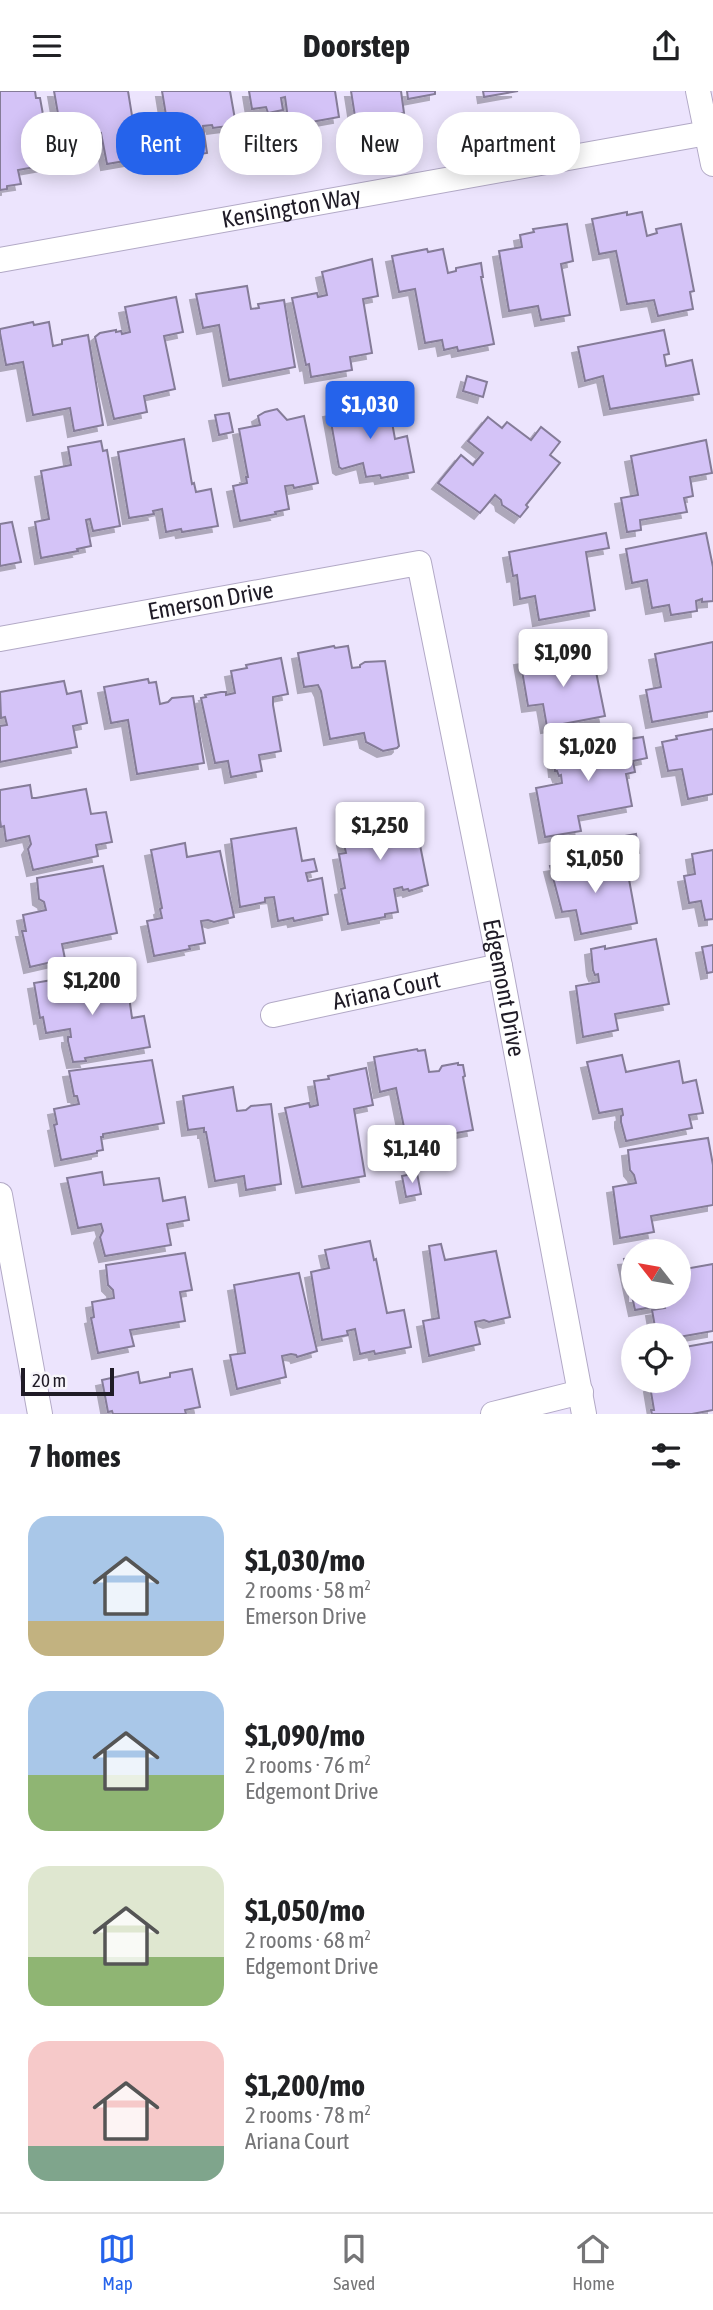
<!DOCTYPE html>
<html lang="en">
<head>
<meta charset="utf-8">
<style>
  :root { --surface:#fff; --page:#f6f6f6; --text:#202124; --muted:#757577; --line:#e0e0e0; --accent:#2563eb }
  body { margin:0; font-family:"Asap Condensed",sans-serif; background:var(--page); color:var(--text); height:100vh; display:flex; flex-direction:column; font-size:26px; white-space:nowrap }
  * { box-sizing:border-box; margin:0 }
  p { font-size:23px; color:var(--muted) }
  .icon { flex:none; width:38px; height:38px; fill:none; stroke:currentColor; stroke-width:2; stroke-linecap:round; stroke-linejoin:round }
  .map { position:relative; height:1323px; overflow:hidden }
  .panel { display:flex; flex-direction:column; background:var(--surface); flex:1 }
  .panel>* { flex:none }
  .hud { position:absolute; left:21px; top:21px; width:672px; height:63px; display:flex; gap:14px }
  .needle { width:46px; rotate:301deg }
  .tools { position:absolute; left:621px; top:1148px; display:grid; gap:14px }
  .tools a { display:grid; place-items:center; width:70px; height:70px; border-radius:50%; background:var(--surface); box-shadow:0 4px 18px #0003; font-size:35px }
  .scale { position:absolute; left:21px; bottom:18px; width:93px; box-sizing:border-box; padding-left:7px; border:4px solid #1f1b26; border-top:0; font-size:19px; line-height:24px; white-space:nowrap; color:#1f1b26; -webkit-text-stroke:5px #f7f5fb; paint-order:stroke }
  .price { position:absolute; translate:-50% -60px; padding:0 16px; border-radius:7px; background:#fff; color:#222; font-size:23px; line-height:46px; filter:drop-shadow(0 2px 4px #0008) }
  .price::after { content:''; position:absolute; left:50%; top:42px; width:21px; height:16px; margin-left:-10px; background:inherit; clip-path:polygon(0 0,100% 0,50% 100%) }
  .price.active { background:var(--accent); color:#fff }
  ul { padding:0; list-style:none }
  li { display:flex; align-items:center; gap:21px; height:175px; padding:0 28px }
  li span { display:grid; place-items:center; flex:none; width:196px; height:140px; border-radius:21px; color:#555 }
  li>.icon { margin-inline-start:auto }
  span .icon { width:84px; height:84px; fill:#fffc; stroke-width:1 }
  li b { font-size:30px }
  h2 { display:flex; justify-content:space-between; align-items:center; height:84px; padding:0 28px; font-size:30px }
  .pill { padding:0 24px; border-radius:28px; background:var(--surface); box-shadow:0 4px 18px #0003; font-size:24px; line-height:63px }
  .pill.active { background:var(--accent); color:#fff }
  header { display:flex; justify-content:space-between; align-items:center; height:91px; padding:0 28px; background:var(--surface); font-size:32px; font-weight:700 }
  .dock { display:flex; justify-content:space-around; align-items:center; height:98px; border-top:2px solid var(--line); background:var(--surface); font-size:19px; color:var(--muted) }
  .dock a { display:grid; justify-items:center; gap:4px }
  .dock .active { color:var(--accent) }
  .map>svg:first-child { display:block }
  .building { fill:#d4c3f7; stroke:#857c98; stroke-width:2; filter:url(#shadow) }
  .lines { fill:none; stroke-linecap:round; stroke-linejoin:round }
  .minor-casing { stroke:#b2a9c6; stroke-width:26 }
  .minor { stroke:#fff; stroke-width:24 }
  .labels { text-anchor:middle; stroke-width:7; stroke-linejoin:round; paint-order:stroke }
  .street-label { font-size:24px; fill:#1f1b26; stroke:#f7f5fb }
</style>
</head>
<body>
<header><svg class="icon" aria-label="menu" viewBox="0 0 24 24"><path d="M4 6h16M4 12h16M4 18h16"/></svg>Doorstep<svg class="icon" aria-label="share" viewBox="0 0 24 24"><path d="M12 15V3M7 8l5-5 5 5M5 13v7h14v-7"/></svg></header>
<div class="map">
<svg width="713" height="1323" viewBox="0 0 713 1323">
  <defs>
    <filter id="shadow"><feDropShadow dx="-6" dy="6" stdDeviation="0" flood-color="#0004"/></filter>
  </defs>
  <rect width="100%" height="100%" fill="#ece4fd"/>
  <g class="building">
    <path d="M0,0H35L36,7H40L52,73L18,79L21,93L7,95V98L0,99Z"/>
    <path d="M54,0H128L134,37L137,36L141,54L146,53L148,66L107,73L101,42L82,46L84,60L65,63Z"/>
    <path d="M162,0H230L236,34L213,37L212,34L203,35L207,62L173,67Z"/>
    <path d="M249,0H335L339,26L289,35L285,6L281,7L283,19L268,22L266,16L252,18Z"/>
    <path d="M351,0H401L404,22L370,27L371,29L356,32Z"/>
    <path d="M407,0H435V3L408,8Z"/>
    <path d="M483,0H518L484,6Z"/>
    <path d="M627,121V124L642,121L647,145L657,142L656,138L681,133L694,200L690,201L693,218L658,225L654,209L627,213L616,160L599,163L592,128Z"/>
    <path d="M567,133L573,170L561,173L570,224L541,229L538,215L509,220L499,160L522,156L520,144L534,141L533,138Z"/>
    <path d="M427,158L428,161L443,158L448,182L456,180V177L481,172L483,186H481L494,253L458,260L457,256L444,259L442,249L425,252L415,198L399,201L392,165Z"/>
    <path d="M372,168L378,205L363,208L372,262L350,266L352,279L311,286L309,273L306,274L292,207L317,202L318,206L327,204L322,181Z"/>
    <path d="M247,195L251,218L259,217L258,213L284,209L295,276L229,289L219,234L203,237L196,203Z"/>
    <path d="M176,206L183,241L164,245L175,298L144,305L147,321L114,328L95,246L100,242L116,239V241L121,240L122,243L130,241L125,216Z"/>
    <path d="M33,231L34,234L49,231L53,255L62,253V249L88,244L103,334L74,340L70,317L33,324L23,271L6,274L0,242V238Z"/>
    <path d="M664,239L669,263L664,264L666,275L692,269L699,303L610,318L603,285L585,290L578,256Z"/>
    <path d="M467,285L487,291L483,306L463,300Z"/>
    <path d="M388,309L395,348L407,345L414,381L381,387L380,384L366,386L363,372L342,378L339,376L329,320Z"/>
    <path d="M277,318L287,329L304,325L318,392L294,397L293,394L285,395L289,418L275,421L276,423L240,430L233,395L247,392L246,386H248L239,338L260,334L258,325L265,321Z"/>
    <path d="M229,322L233,341L219,344L215,324Z"/>
    <path d="M488,326L502,337L507,331L531,349L541,336L560,351L550,364L560,372L526,414L528,416L520,426L502,414L501,409L495,404L480,422L438,392L461,364L473,374L483,362L468,350Z"/>
    <path d="M184,348L192,393L194,392L196,401L211,398L218,435L182,441L181,438L166,441L162,418L153,420L154,423L129,427L118,361Z"/>
    <path d="M706,349L712,382L690,386L693,405L684,407L687,421L640,429L641,439L627,441L621,407L638,404L631,365Z"/>
    <path d="M101,350L103,360L107,359L120,435L93,440L90,428L86,429L91,455L77,458L78,460L41,467L35,431L49,428L41,380L71,374L68,356Z"/>
    <path d="M12,431L21,471L0,475V433Z"/>
    <path d="M606,442L609,457L586,461L595,519L539,529L535,505L520,508L517,484L513,485L509,461Z"/>
    <path d="M706,442L713,476V510L702,511V508L696,510L697,520L671,524L669,514L652,517L647,489L632,492L626,458Z"/>
    <path d="M713,551V620L652,631L646,599L661,596L655,563Z"/>
    <path d="M334,555L335,557L348,555L352,577L360,576V574L365,571L385,570L399,655L397,657L383,660L366,651L364,642L330,648L321,600L318,594L304,596L298,562Z"/>
    <path d="M552,563L554,573L593,566L605,625L547,636L543,613L528,615L520,568Z"/>
    <path d="M281,567L288,603L273,606V614L281,660L259,664L262,680L231,686L228,670L215,672L201,607L206,606L205,604L221,601H226V604L235,602L231,580L247,577L246,574Z"/>
    <path d="M148,588L149,592L156,591L160,613L168,611L172,607L193,605L204,672L137,683L128,629L111,632L104,596Z"/>
    <path d="M64,590L67,603L81,600L87,632L73,635L77,656L0,671V635L7,634L5,626L1,627L0,601Z"/>
    <path d="M713,638V703L688,708L682,678L668,680L662,651L677,648L676,645Z"/>
    <path d="M643,646L647,667L633,670L635,681L626,683L632,715L578,725L581,740L545,746L536,697L562,692L561,684L559,685L557,680H555L553,659Z"/>
    <path d="M30,694L32,707H36L86,698L91,723L106,721L112,751L96,754L98,765L33,779L28,758L31,753L29,745L6,750L4,735L1,736L0,729V699Z"/>
    <path d="M414,714L417,729H415L428,794L409,800L408,798L403,799L402,796L394,798L398,821L385,823V826L348,833L341,798L345,797L339,763L346,762L343,749L350,748L347,726Z"/>
    <path d="M296,737L302,770L314,768L317,780L306,782L308,790L322,787L328,823L294,830L293,827L278,830L274,806L265,807V811L240,816L231,748Z"/>
    <path d="M636,743L639,762L621,765L619,746Z"/>
    <path d="M185,752L187,766L220,760L234,826L214,831L208,829L201,830L205,852L189,855L190,858L154,865L147,830L162,827L160,818L162,817L151,759Z"/>
    <path d="M713,759V828L705,829L701,810L689,812L684,785L695,783L692,763Z"/>
    <path d="M586,769L588,779L626,772L637,832L581,843L576,819L562,821L550,775Z"/>
    <path d="M103,775L117,842L62,853L65,868L30,876L22,840H26L23,824L46,819L44,811L39,808L37,787Z"/>
    <path d="M656,848L669,913L615,923L618,939L583,946L576,895L599,891L598,883L595,884L593,879L591,858L605,855V858Z"/>
    <path d="M713,854V881L707,882L702,856Z"/>
    <path d="M112,882L114,893L127,891L132,927L144,925L150,956L85,967L86,970L73,971L68,950V946H71L70,938L46,942L43,926L40,927L34,892L70,886L72,899L86,898L103,895L101,884Z"/>
    <path d="M417,958L418,960L425,959L429,981L439,980L442,975L458,972V974H463L465,985L463,986L473,1039L407,1051L396,997L380,1001L374,966Z"/>
    <path d="M622,964L626,981L679,970L683,992L696,989L703,1022L689,1024L692,1037L626,1050L621,1031V1025L623,1024L622,1018L599,1022L587,971Z"/>
    <path d="M152,969L164,1032L103,1043V1046H101L103,1059L97,1060V1062L61,1069L54,1034L57,1033L54,1018L79,1013L77,1005H74L69,980Z"/>
    <path d="M366,977L373,1014L354,1018L365,1085L302,1096L285,1017L309,1012L310,1016L318,1014L314,990L329,988L328,985Z"/>
    <path d="M233,996L237,1020L246,1019L251,1015L271,1013L281,1093L246,1099L244,1085L215,1090L206,1041H204V1037L188,1039L183,1005Z"/>
    <path d="M708,1047L713,1074V1114L651,1125L654,1141L620,1147L613,1096L636,1092L634,1084L630,1079L628,1059Z"/>
    <path d="M102,1081L104,1094L159,1087L163,1110L185,1106L189,1129L167,1133L171,1154L105,1165L100,1146L103,1140L101,1133L78,1137L67,1087Z"/>
    <path d="M417,1082L421,1103L406,1106L402,1085Z"/>
    <path d="M370,1150L374,1169L376,1168L387,1222L404,1219L411,1256L375,1263L374,1260L360,1263L355,1238L347,1240L348,1244L322,1249L311,1181L329,1177L325,1159Z"/>
    <path d="M441,1153L445,1169L496,1160L510,1226L489,1231L484,1229L475,1231L480,1253L429,1265L423,1230L439,1227L429,1155Z"/>
    <path d="M185,1162L192,1199L180,1201L185,1230L130,1239L134,1255L98,1262L91,1227L94,1226L92,1211L114,1207L113,1199L108,1194L106,1174Z"/>
    <path d="M634,1167V1206H679V1179L713,1173V1240L679,1246L663,1244L661,1235L655,1236L652,1219L665,1217L664,1214L635,1219L624,1168Z"/>
    <path d="M299,1182L317,1260L297,1266L296,1264L291,1263L282,1265L286,1286L237,1298L230,1264L245,1262L234,1194Z"/>
    <path d="M713,1251V1319L692,1323H652L651,1319H654L650,1295L679,1290V1257Z"/>
    <path d="M192,1278L200,1316L185,1319L186,1323H113L112,1320L108,1321L102,1289L138,1281L140,1292L170,1286V1282Z"/>
  </g>
  <g class="lines">
    <defs>
      <g id="minor">
        <path d="M698,0L713,73"/>
        <path id="s1" d="M0,169L707,42"/>
        <path id="s2" d="M0,548L419,472L500,875L584,1323"/>
        <path id="s3" d="M273,924L500,875"/>
        <path d="M0,1104L40,1323"/>
        <path d="M493,1323L581,1301"/>
      </g>
    </defs>
    <use href="#minor" class="minor-casing"/>
    <use href="#minor" class="minor"/>
  </g>
  <g class="labels">
    <g class="street-label">
      <text dy="8" stroke="none"><textPath href="#s1" startOffset="296">Kensington Way</textPath></text>
      <text dy="8" stroke="none"><textPath href="#s2" startOffset="214">Emerson Drive</textPath></text>
      <text dy="8" stroke="none"><textPath href="#s2" startOffset="859">Edgemont Drive</textPath></text>
      <text dy="8" stroke="none"><textPath href="#s3" startOffset="116">Ariana Court</textPath></text>
    </g>
  </g>
</svg>
<div class="tools">
<a><svg class="needle" viewBox="-14 -14 28 28"><path d="M0-13l5 13h-10z" fill="#e53935"/><path d="M0 13l5-13h-10z" fill="#757577"/></svg></a>
<a><svg class="icon" aria-label="locate" viewBox="0 0 24 24"><circle cx="12" cy="12" r="6"/><path d="M12 2v4M12 18v4M2 12h4M18 12h4"/></svg></a>
</div>
<div class="scale">20 m</div>
<b class="price active" style="left:370px;top:350px">$1,030</b>
<b class="price" style="left:563px;top:598px">$1,090</b>
<b class="price" style="left:588px;top:692px">$1,020</b>
<b class="price" style="left:380px;top:771px">$1,250</b>
<b class="price" style="left:595px;top:804px">$1,050</b>
<b class="price" style="left:92px;top:926px">$1,200</b>
<b class="price" style="left:412px;top:1094px">$1,140</b>
<div class="hud">
<a class="pill">Buy</a>
<a class="pill active">Rent</a>
<a class="pill">Filters</a>
<a class="pill">New</a>
<a class="pill">Apartment</a>
</div>
</div>
<section class="panel">
<h2>7 homes<svg class="icon" aria-label="filters" viewBox="0 0 24 24"><path d="M4 7h16M4 17h16"/><circle cx="9" cy="7" r="2"/><circle cx="15" cy="17" r="2"/></svg></h2>
<ul>
<li><span style="background:linear-gradient(#a9c7e8 75%,#c2b280 0)"><svg class="icon" aria-label="home" viewBox="0 0 24 24"><path d="M3 11l9-7 9 7M6 9v11h12V9"/></svg></span><div><b>$1,030/mo</b><p>2 rooms · 58 m²</p><p>Emerson Drive</p></div></li>
<li><span style="background:linear-gradient(#a9c7e8 60%,#8fb573 0)"><svg class="icon" aria-label="home" viewBox="0 0 24 24"><path d="M3 11l9-7 9 7M6 9v11h12V9"/></svg></span><div><b>$1,090/mo</b><p>2 rooms · 76 m²</p><p>Edgemont Drive</p></div></li>
<li><span style="background:linear-gradient(#dfe7d0 65%,#8fb573 0)"><svg class="icon" aria-label="home" viewBox="0 0 24 24"><path d="M3 11l9-7 9 7M6 9v11h12V9"/></svg></span><div><b>$1,050/mo</b><p>2 rooms · 68 m²</p><p>Edgemont Drive</p></div></li>
<li><span style="background:linear-gradient(#f6c9c9 75%,#7fa58c 0)"><svg class="icon" aria-label="home" viewBox="0 0 24 24"><path d="M3 11l9-7 9 7M6 9v11h12V9"/></svg></span><div><b>$1,200/mo</b><p>2 rooms · 78 m²</p><p>Ariana Court</p></div></li>
</ul>
</section>
<nav class="dock">
<a class="active"><svg class="icon" aria-label="map" viewBox="0 0 24 24"><path d="M3 6l6-2 6 2 6-2v14l-6 2-6-2-6 2zM9 4v14M15 6v14"/></svg>Map</a>
<a><svg class="icon" aria-label="saved" viewBox="0 0 24 24"><path d="M7 4h10v16l-5-4-5 4z"/></svg>Saved</a>
<a><svg class="icon" aria-label="home" viewBox="0 0 24 24"><path d="M3 11l9-7 9 7M6 9v11h12V9"/></svg>Home</a>
</nav>
</body>
</html>
